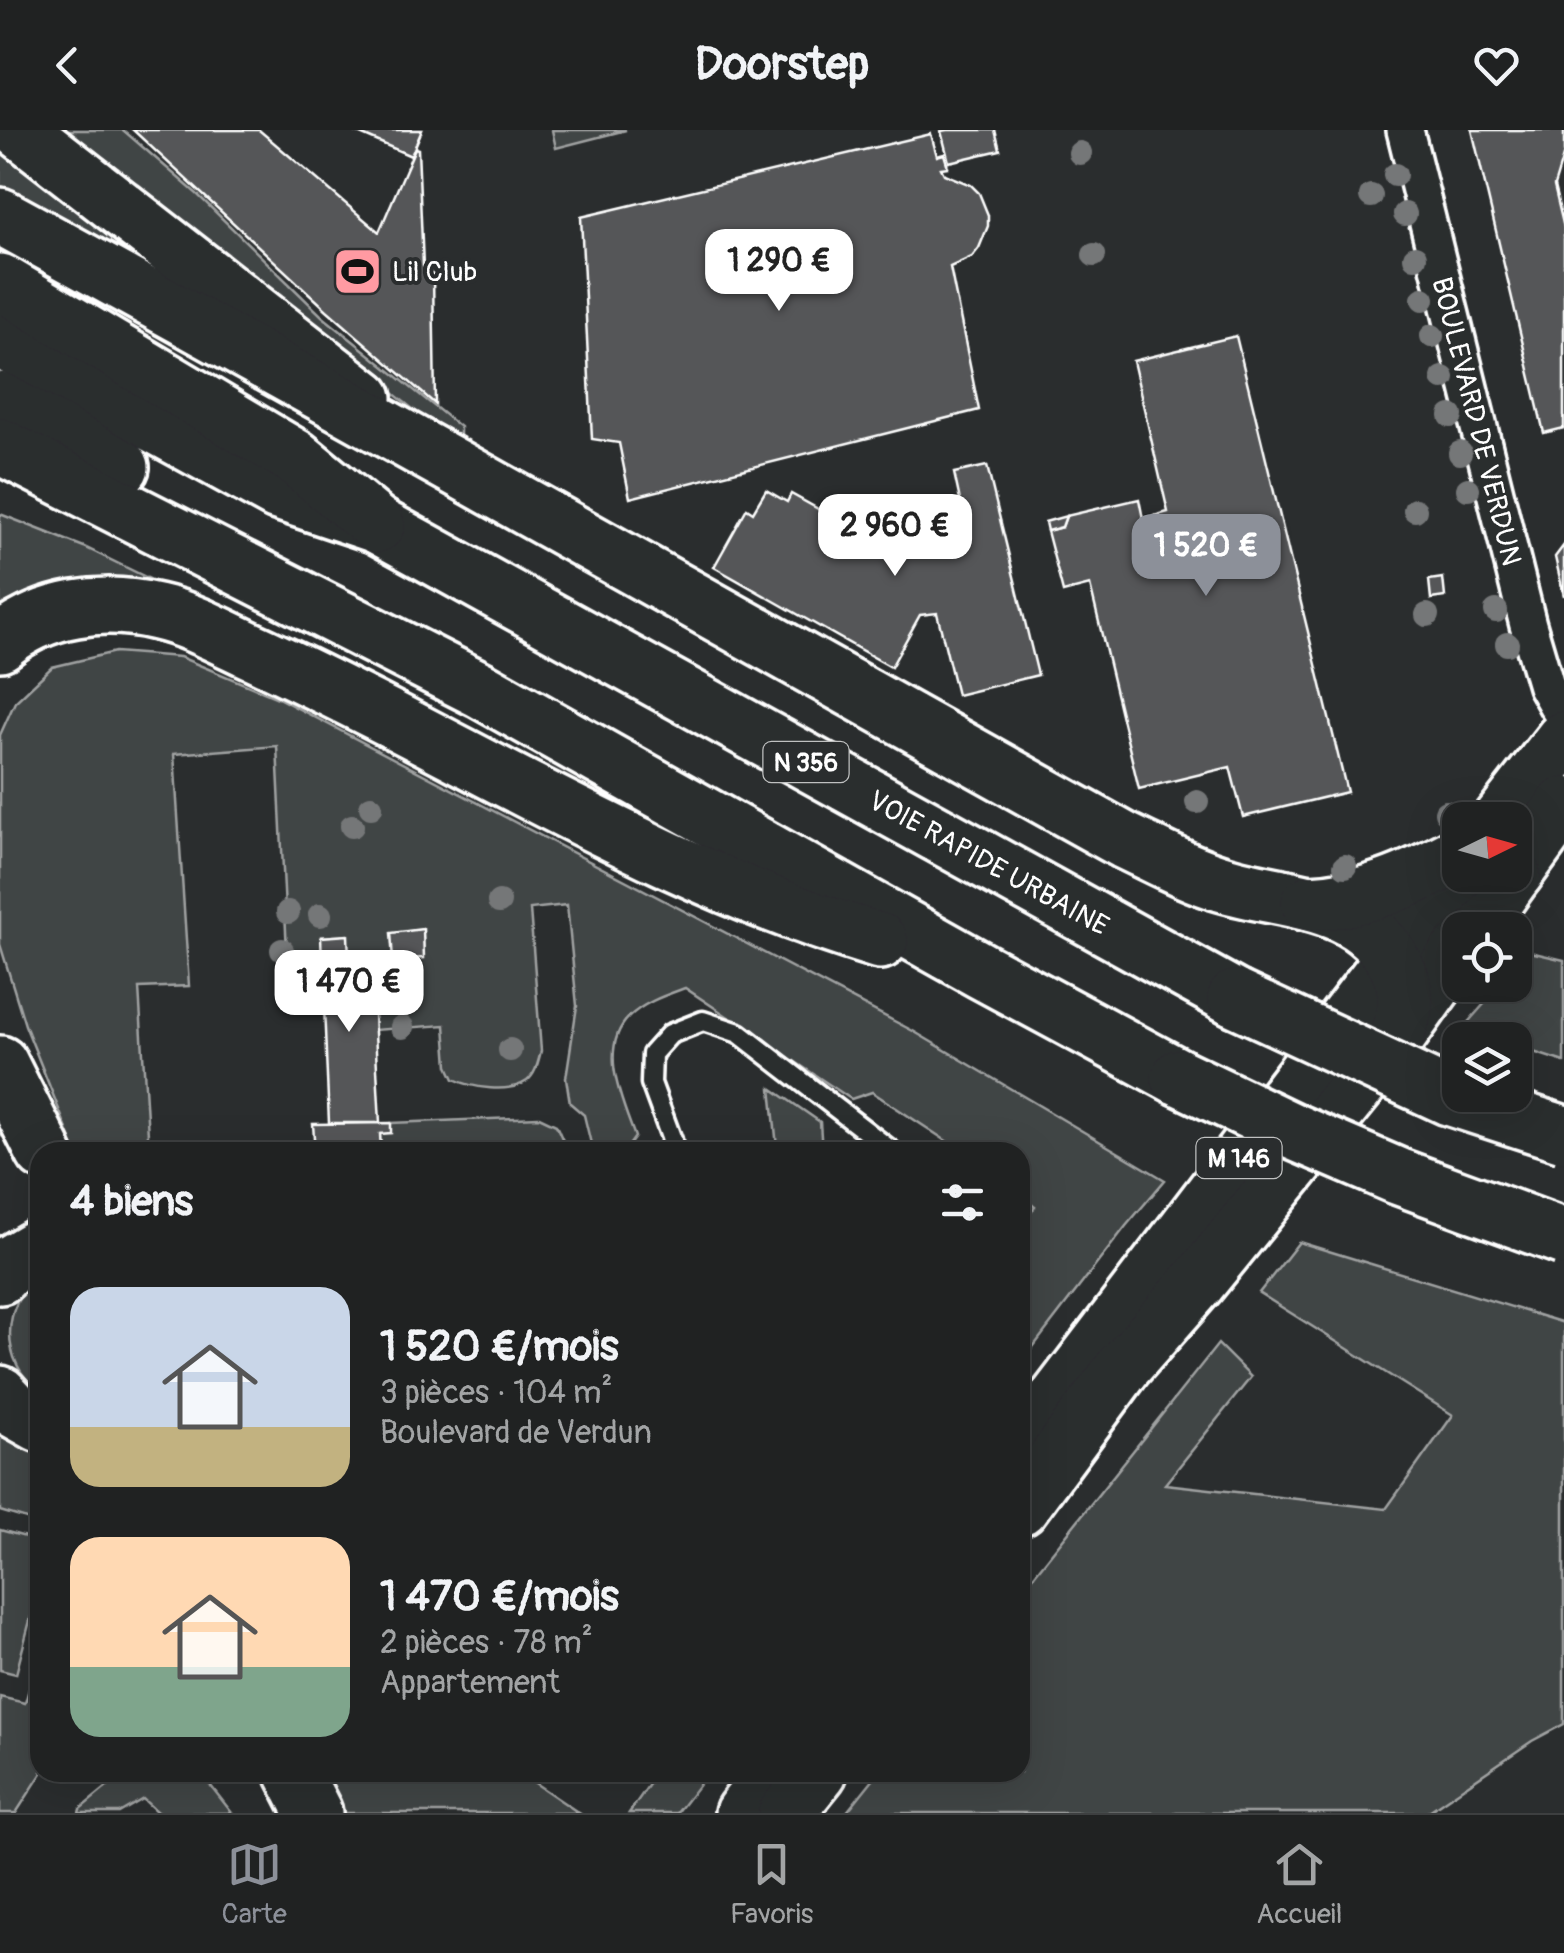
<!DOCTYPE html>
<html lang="fr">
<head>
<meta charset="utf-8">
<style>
  :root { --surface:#202222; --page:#2d2f2f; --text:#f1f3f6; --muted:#a2a4a5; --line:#3d3f40; --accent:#8c9099 }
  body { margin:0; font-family:Pangolin,sans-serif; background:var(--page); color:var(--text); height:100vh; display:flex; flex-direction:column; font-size:38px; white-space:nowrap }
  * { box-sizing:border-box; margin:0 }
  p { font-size:32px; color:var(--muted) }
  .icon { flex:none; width:55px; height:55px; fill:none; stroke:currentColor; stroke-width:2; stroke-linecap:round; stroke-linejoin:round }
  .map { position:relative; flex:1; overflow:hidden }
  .side { position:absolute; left:30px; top:1012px; width:1000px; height:640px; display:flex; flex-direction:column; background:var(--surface); border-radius:30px; box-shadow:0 10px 40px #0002,0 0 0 2px var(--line) }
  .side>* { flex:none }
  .needle { width:65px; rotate:85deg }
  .buttons { position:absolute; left:1442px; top:672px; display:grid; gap:20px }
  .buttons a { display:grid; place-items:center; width:90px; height:90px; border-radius:20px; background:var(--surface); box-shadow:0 10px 40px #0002,0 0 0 2px var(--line); font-size:50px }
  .price { position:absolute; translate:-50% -85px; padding:0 22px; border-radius:20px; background:#fff; color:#222; font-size:32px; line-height:65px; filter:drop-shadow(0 2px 5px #0008) }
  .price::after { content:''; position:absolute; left:50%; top:60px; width:30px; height:22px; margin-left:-15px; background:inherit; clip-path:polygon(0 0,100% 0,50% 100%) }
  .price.on { background:var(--accent); color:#fff }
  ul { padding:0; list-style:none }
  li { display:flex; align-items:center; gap:30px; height:250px; padding:0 40px }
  li span { display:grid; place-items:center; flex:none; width:280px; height:200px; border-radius:30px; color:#555 }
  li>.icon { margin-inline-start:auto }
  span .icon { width:120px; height:120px; fill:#fffc; stroke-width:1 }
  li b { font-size:42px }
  h2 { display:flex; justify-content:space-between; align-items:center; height:120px; padding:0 40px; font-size:42px }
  header { display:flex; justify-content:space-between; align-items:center; height:130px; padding:0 40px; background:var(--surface); font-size:45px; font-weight:800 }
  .tab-bar { display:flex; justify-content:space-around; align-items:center; height:140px; border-top:2px solid var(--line); background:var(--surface); font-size:28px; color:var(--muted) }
  .tab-bar a { display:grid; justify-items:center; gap:5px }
  .tab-bar .on { color:var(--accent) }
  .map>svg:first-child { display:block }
  .green { fill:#414445; stroke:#a0a2a2; stroke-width:2.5 }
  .building { fill:#555758; stroke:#fff; stroke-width:2.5 }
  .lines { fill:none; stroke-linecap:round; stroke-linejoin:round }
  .service-casing { stroke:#fff; stroke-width:25 }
  .minor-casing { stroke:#fff; stroke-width:42 }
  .primary-casing { stroke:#fff; stroke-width:62 }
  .trunk-casing { stroke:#fff; stroke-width:62 }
  .motorway-casing { stroke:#fff; stroke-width:62 }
  .service { stroke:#2a2d2e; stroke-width:18 }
  .minor { stroke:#2a2d2e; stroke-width:35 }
  .primary { stroke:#2a2d2e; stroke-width:55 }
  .trunk { stroke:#2a2d2e; stroke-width:55 }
  .motorway { stroke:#2a2d2e; stroke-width:55 }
  .trunk-bridge-casing { stroke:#fff; stroke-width:62; stroke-linecap:butt }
  .trunk-bridge { stroke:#2a2d2e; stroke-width:55 }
  .tree { fill:#757778 }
  .labels { text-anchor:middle; stroke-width:8; stroke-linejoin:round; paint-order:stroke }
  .shield { fill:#2a2d2e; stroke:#bfc0c0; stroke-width:2.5 }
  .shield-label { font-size:25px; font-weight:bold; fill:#fff }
  .poi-label { font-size:28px; fill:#fff; stroke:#2a2d2e; text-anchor:start }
  .street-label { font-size:28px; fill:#fff; stroke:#2a2d2e }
</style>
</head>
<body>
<header><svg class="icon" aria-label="back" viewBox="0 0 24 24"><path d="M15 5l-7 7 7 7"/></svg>Doorstep<svg class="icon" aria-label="heart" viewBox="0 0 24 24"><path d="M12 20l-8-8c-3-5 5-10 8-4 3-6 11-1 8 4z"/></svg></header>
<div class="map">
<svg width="1564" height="1683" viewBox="0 0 1564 1683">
  <rect width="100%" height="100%" fill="#2a2d2e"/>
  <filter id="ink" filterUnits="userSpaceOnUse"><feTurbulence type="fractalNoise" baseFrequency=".01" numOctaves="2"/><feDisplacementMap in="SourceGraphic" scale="20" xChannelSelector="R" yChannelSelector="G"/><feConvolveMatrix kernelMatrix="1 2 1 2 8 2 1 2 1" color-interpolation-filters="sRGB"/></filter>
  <g filter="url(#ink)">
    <g class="green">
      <path d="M58,0H123L197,64L322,186L460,297V317L259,155Z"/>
      <path d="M552,0H626L556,18Z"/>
      <path d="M0,4L195,162L0,59Z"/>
      <path d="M0,384L84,417L207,477L0,486Z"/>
      <path d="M115,522L180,527L278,568L913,901L1165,1050L1126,1096L1020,1234V1097L1035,1077L1020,1065V1022H952L951,1014L872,962L851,969L685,858C666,865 644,872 629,887C597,919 623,973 635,1007L624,1022H593L584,985L570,973L566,948L577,876L567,775L530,779L541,921C538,932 536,944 527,951C509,964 472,958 454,949L448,936L445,895L374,900L371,830H349L347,805L321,807L322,821L287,822L277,616L174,624L189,856L139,858L149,1022H76L25,895L0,814V605L15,572L52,537Z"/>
      <path d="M1530,822L1564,830V932L1515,916V910H1498L1463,898L1501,855H1515V839Z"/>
      <path d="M771,958L820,992L822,1022H727L777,1017Z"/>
      <path d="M539,987L556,995L568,1022H381L380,1004L391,993Z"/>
      <path d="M1299,1112L1564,1193V1594L1532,1611L1426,1683H846L878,1643L1020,1642V1463L1218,1214L1251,1247L1165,1354L1386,1379L1453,1285L1259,1163Z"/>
      <path d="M40,1145V1262C0,1233 0,1174 40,1145Z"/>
      <path d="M0,1306L40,1320V1393L0,1381Z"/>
      <path d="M0,1400L40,1411V1452L16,1544L0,1540Z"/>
      <path d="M40,1520L42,1643L16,1683H0V1567L25,1573Z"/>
      <path d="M124,1643H194L207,1651L232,1683H158L143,1669L119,1683H79L80,1679Z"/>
      <path d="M321,1643H520L579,1683H341Z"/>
      <path d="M657,1643V1642L708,1643L677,1683H629Z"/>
    </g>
    <g class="building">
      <path d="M133,0H259L379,102L415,18L418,19L423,136L433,145L435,274L327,180Z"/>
      <path d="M351,0H422L411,26Z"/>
      <path d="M947,0H995L1000,20L949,32L941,1Z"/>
      <path d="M1472,0H1564V23L1554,56L1564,98V298L1544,303Z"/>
      <path d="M931,4L937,26L944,24L948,37L941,38L944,44L971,55L979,63L988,85V96L979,118L972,127L950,137L979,280L630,368L619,313L592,309L581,87Z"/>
      <path d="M1236,206L1347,662L1243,687L1230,637L1139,659L1090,455L1063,462L1047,401L1062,397L1066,386L1139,369L1143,389L1168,382L1133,231Z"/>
      <path d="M987,336L1038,545L957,565L937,483L920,485L891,537L714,437L747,378L753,382L766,360L787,372L791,364L856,400L961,375L954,343Z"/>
      <path d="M1066,386L1062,397L1047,401L1045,392Z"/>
      <path d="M1564,415V466L1555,427Z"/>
      <path d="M1443,448L1445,467L1431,469L1429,450Z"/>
      <path d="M423,799L424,828L393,830L391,803Z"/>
      <path d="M348,805L349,830H371L380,993H329L321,807Z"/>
      <path d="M391,993V1003L380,1004L381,1022H315L313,994Z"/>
    </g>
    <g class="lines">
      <defs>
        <path id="service" d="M668,1022L672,1010L651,953L652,924L670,904L703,891L739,903L893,1022"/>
        <g id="minor">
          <path id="s1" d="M1405,0L1528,495L1546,556L1559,579"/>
        </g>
        <g id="primary">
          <path d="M1501,690L1564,609"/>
          <path d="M1515,743L1564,675"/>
          <path d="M1474,800L1513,745"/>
          <path d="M0,1146L13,1132L40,1116"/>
          <path d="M0,1264L15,1280L40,1294"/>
          <path d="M1020,1318L1460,740"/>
          <path d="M1020,1377L1124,1236L1199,1151L1395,910L1460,819"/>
          <path d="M293,1642L314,1683"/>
          <path d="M743,1683L774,1642"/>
          <path d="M786,1683L819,1642"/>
        </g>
        <g id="trunk">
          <path d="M20,0L364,268"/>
          <path id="s2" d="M0,210L278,362L377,395L1235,868"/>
          <path d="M0,270L121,337"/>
          <path d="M0,316L481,560L982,841L1179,947"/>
          <path d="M0,513C44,477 103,469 157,482C189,489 219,505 248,519C296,541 344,565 391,589C550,671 707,760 880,811"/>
          <path d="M0,934L44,1022"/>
        </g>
        <g id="motorway">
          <path d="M0,86C377,291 750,503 1125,711C1157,726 1189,744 1224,754C1289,773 1362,768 1397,837C1410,863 1406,884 1395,910"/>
          <path d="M0,152L296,328L377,395"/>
          <path d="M1309,773C1365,771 1412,750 1460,724"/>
        </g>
      </defs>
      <use href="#service" class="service-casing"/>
      <use href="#minor" class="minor-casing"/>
      <use href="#primary" class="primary-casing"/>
      <use href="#trunk" class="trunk-casing"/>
      <use href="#motorway" class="motorway-casing"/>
      <use href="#service" class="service"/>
      <use href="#minor" class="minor"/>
      <use href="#primary" class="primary"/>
      <use href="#trunk" class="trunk"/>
      <use href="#motorway" class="motorway"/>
      <defs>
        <g id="trunk-bridge">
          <path d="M1235,868L1449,967L1564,1004"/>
          <path d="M1179,947L1292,1001L1397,1046L1564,1107"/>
        </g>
      </defs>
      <use href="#trunk-bridge" class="trunk-bridge-casing"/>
      <use href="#trunk-bridge" class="trunk-bridge"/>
    </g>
    <g class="tree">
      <circle cx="1080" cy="23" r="12"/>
      <circle cx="1395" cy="45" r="12"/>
      <circle cx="1371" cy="66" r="12"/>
      <circle cx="1405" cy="84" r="12"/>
      <circle cx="1094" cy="125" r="12"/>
      <circle cx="1415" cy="127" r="12"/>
      <circle cx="1423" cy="169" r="12"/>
      <circle cx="1432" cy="206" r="12"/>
      <circle cx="1443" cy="248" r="12"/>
      <circle cx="1451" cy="286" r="12"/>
      <circle cx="1460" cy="323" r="12"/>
      <circle cx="1468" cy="359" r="12"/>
      <circle cx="1415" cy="380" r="12"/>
      <circle cx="1496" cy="481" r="12"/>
      <circle cx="1427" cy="485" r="12"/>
      <circle cx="1507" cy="514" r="12"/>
      <circle cx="1197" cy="672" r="12"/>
      <circle cx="371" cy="677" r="12"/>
      <circle cx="1446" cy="682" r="12"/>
      <circle cx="352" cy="696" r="12"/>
      <circle cx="1345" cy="736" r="12"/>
      <circle cx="499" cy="772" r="12"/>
      <circle cx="288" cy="782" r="12"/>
      <circle cx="320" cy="785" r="12"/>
      <circle cx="282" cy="820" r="12"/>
      <circle cx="402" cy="897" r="12"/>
      <circle cx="510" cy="920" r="12"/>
    </g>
  </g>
  <defs>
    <symbol id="stadium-square" viewBox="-11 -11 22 22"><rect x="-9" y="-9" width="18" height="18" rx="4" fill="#ff9aa2" stroke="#2a2d2e"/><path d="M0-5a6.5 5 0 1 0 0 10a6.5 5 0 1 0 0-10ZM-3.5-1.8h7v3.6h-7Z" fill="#111"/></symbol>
  </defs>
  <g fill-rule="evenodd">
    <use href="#stadium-square" x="330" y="114" width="55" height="55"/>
  </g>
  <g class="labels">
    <g class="shield">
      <rect x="763.5" y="612" width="85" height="40" rx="8"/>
      <rect x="1196.5" y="1008" width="85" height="40" rx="8"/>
    </g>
    <g class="shield-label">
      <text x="806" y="641">N 356</text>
      <text x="1239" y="1037">M 146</text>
    </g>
    <g class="poi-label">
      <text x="392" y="151">Lil Club</text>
    </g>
    <g class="street-label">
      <text dy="10" stroke="none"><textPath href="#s1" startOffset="300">BOULEVARD DE VERDUN</textPath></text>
      <text dy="10" stroke="none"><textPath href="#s2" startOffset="1120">VOIE RAPIDE URBAINE</textPath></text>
    </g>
  </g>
</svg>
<div class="buttons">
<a><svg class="needle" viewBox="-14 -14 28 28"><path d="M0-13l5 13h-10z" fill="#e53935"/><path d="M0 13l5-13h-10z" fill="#a2a4a5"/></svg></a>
<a><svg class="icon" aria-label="locate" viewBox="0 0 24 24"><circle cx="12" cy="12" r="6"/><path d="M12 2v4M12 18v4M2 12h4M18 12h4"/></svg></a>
<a><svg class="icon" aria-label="layers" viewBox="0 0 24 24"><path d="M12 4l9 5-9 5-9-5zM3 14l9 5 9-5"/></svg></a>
</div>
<b class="price" style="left:779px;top:184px">1 290 €</b>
<b class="price" style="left:895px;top:449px">2 960 €</b>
<b class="price on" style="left:1206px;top:469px">1 520 €</b>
<b class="price" style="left:349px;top:905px">1 470 €</b>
<section class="side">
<h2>4 biens<svg class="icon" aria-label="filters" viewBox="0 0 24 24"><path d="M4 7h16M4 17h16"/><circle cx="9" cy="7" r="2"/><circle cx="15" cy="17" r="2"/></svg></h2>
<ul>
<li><span style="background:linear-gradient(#c9d6e8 70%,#c2b280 0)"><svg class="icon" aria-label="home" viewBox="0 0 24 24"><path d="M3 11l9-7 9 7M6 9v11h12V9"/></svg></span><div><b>1 520 €/mois</b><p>3 pièces · 104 m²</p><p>Boulevard de Verdun</p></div></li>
<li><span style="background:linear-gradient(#ffd9b3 65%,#7fa58c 0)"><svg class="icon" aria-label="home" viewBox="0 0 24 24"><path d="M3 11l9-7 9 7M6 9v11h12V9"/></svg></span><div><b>1 470 €/mois</b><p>2 pièces · 78 m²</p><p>Appartement</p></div></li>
</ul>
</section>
</div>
<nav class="tab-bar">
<a class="on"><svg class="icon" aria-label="map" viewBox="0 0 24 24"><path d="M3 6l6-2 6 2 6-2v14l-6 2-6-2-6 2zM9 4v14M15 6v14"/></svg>Carte</a>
<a><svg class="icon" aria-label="saved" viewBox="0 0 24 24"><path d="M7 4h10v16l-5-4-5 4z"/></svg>Favoris</a>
<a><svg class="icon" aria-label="home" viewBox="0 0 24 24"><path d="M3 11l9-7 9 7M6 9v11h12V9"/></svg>Accueil</a>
</nav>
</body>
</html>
